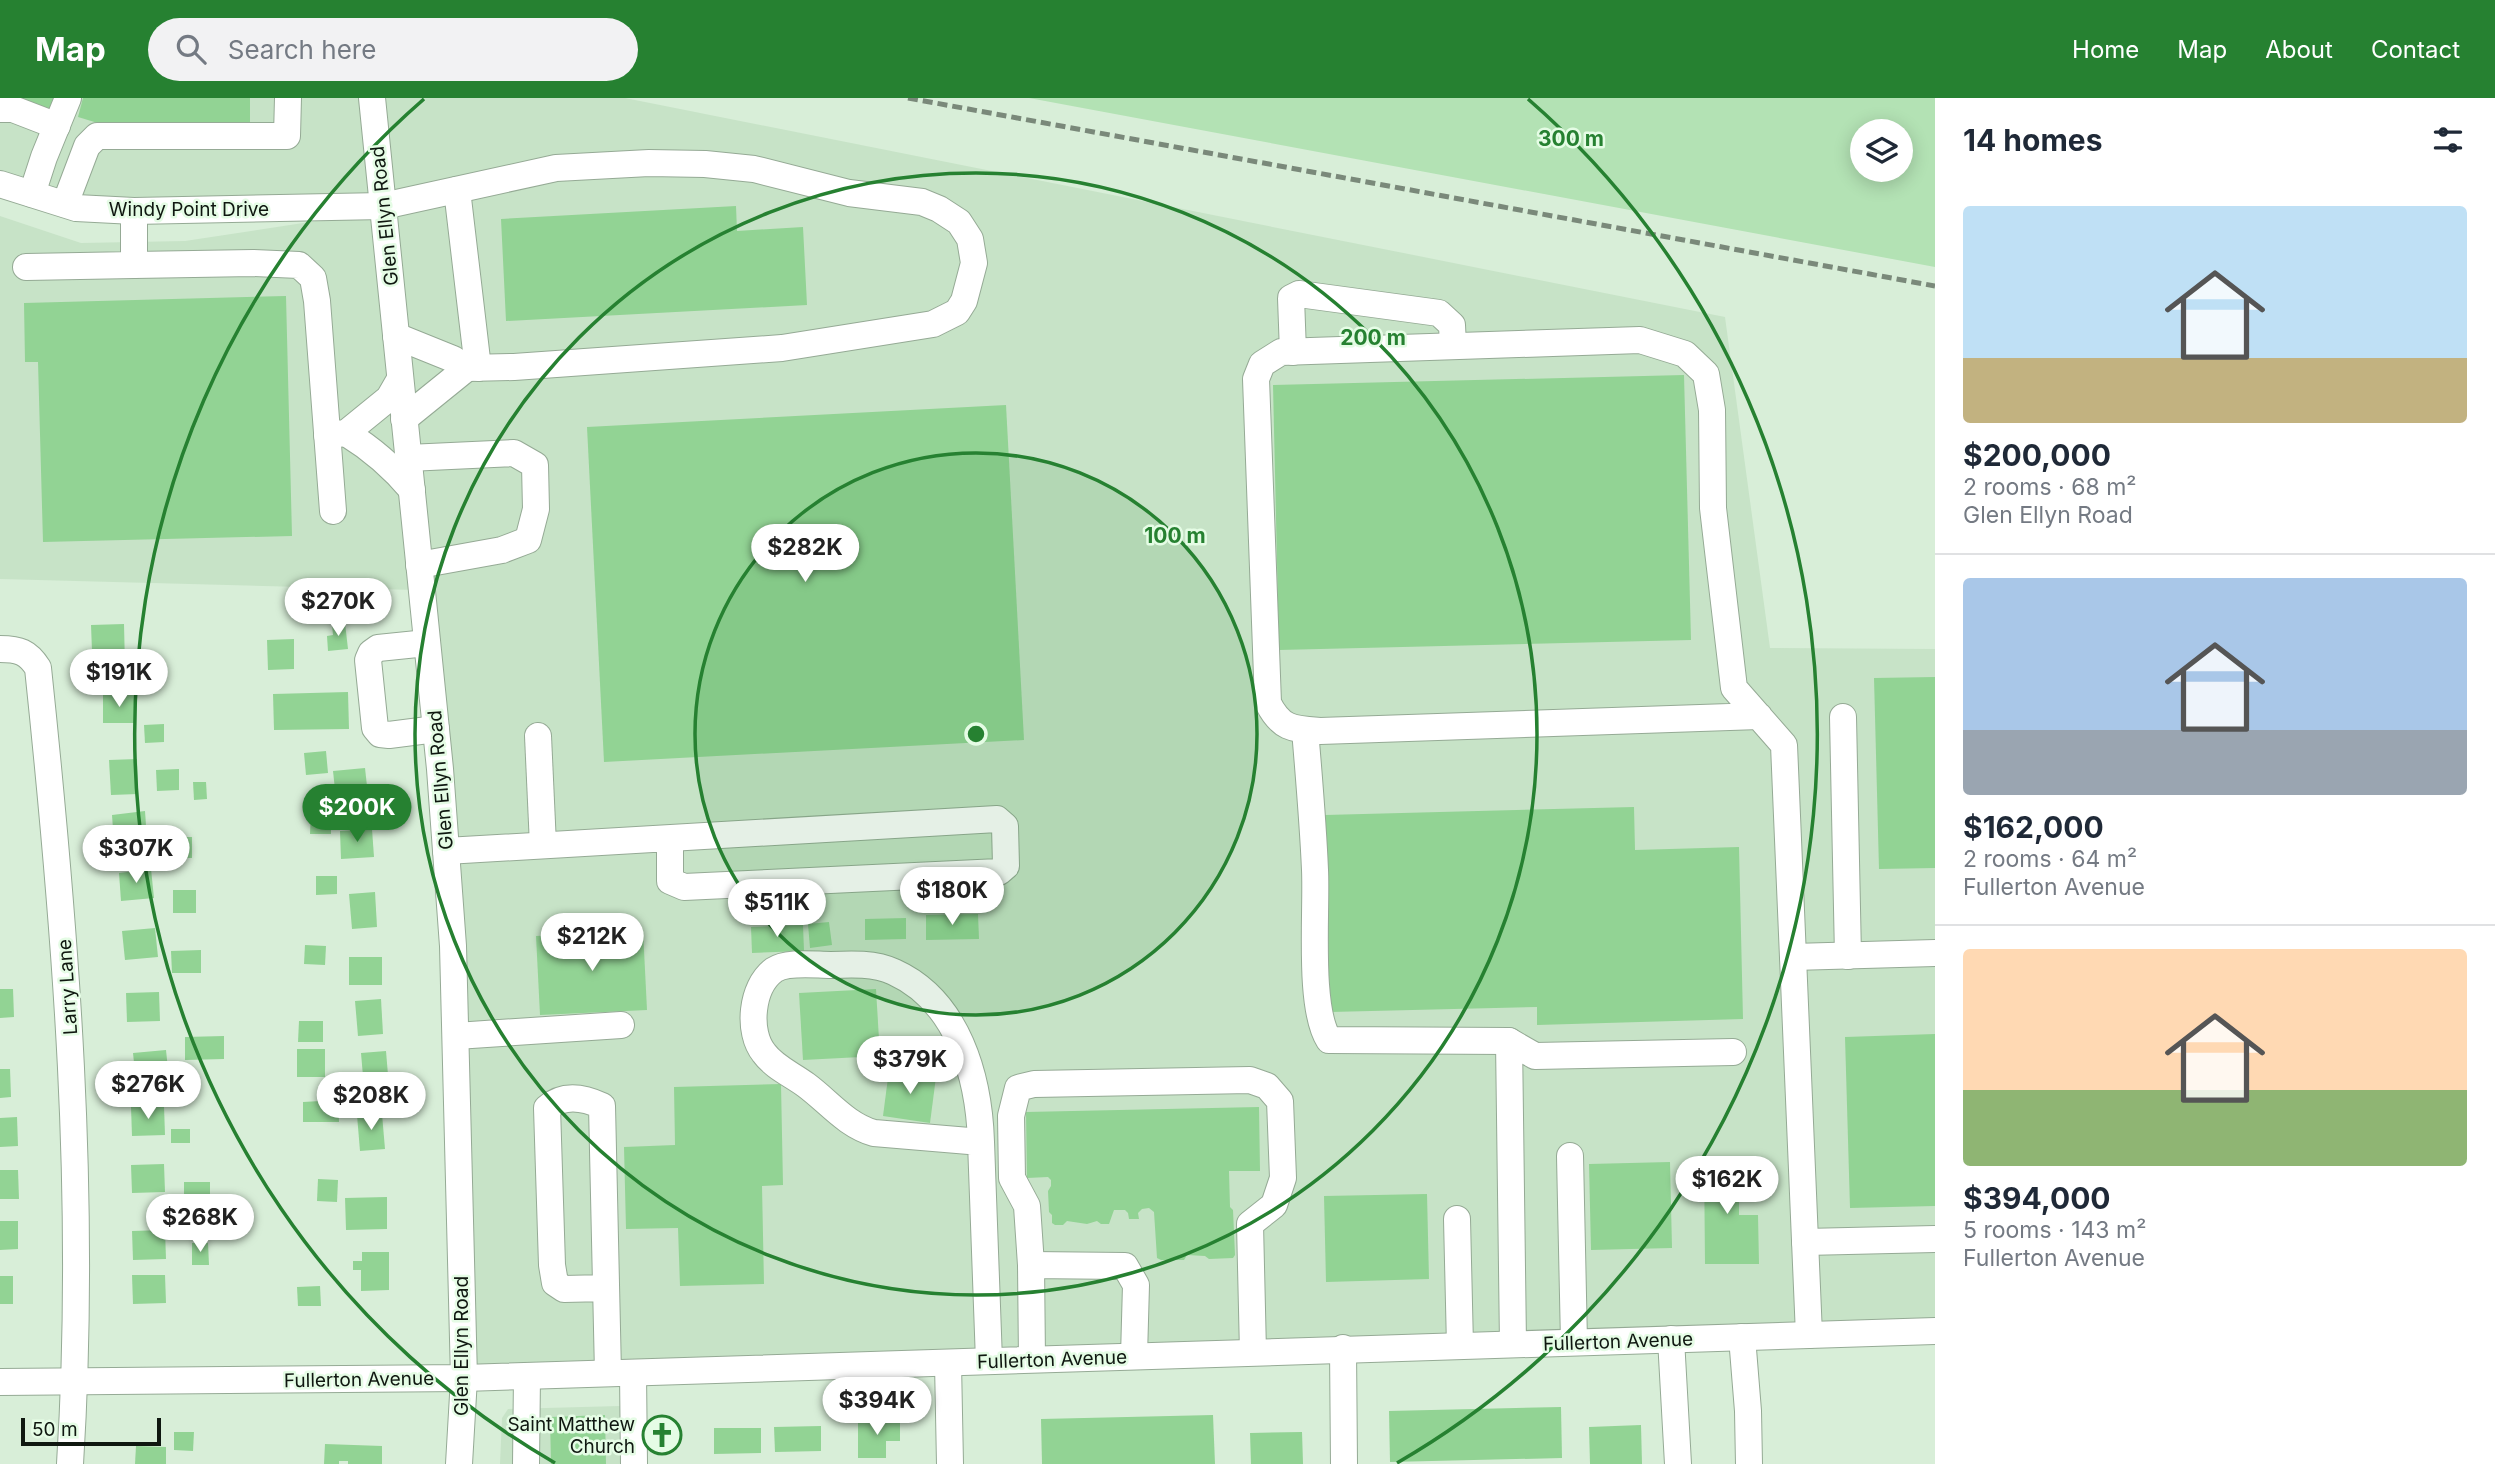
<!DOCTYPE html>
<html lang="en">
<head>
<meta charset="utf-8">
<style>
  :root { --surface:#fff; --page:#f2f2f3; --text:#1f2937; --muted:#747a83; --line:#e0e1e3; --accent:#268131 }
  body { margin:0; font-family:Inter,sans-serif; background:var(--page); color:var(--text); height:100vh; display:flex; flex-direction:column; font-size:26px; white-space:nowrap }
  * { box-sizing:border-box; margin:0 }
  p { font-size:23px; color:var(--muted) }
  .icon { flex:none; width:38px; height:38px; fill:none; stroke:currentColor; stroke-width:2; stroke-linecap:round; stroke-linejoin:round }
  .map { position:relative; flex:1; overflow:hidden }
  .panel { display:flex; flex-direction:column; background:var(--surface); width:560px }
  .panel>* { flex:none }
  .buttons { position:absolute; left:1850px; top:21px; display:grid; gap:14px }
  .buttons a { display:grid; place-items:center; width:63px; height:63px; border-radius:50%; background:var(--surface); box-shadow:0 4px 18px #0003; font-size:35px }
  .scale { position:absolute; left:21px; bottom:18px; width:140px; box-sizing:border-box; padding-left:7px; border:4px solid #0f1710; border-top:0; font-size:19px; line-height:24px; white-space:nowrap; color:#0f1710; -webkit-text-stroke:5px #e5fce5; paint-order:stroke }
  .price { position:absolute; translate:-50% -60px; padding:0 16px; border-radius:24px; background:#fff; color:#222; font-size:23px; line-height:46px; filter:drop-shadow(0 2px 4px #0008) }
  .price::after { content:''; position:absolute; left:50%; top:42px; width:21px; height:16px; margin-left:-10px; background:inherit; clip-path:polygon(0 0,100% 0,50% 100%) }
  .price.selected { background:var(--accent); color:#fff }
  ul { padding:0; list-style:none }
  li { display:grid; align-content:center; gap:14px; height:371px; padding:0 28px }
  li+li { border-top:2px solid var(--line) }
  li span { display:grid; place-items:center; height:217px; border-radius:7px; color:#555 }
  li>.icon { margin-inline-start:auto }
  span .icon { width:126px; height:126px; fill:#fffc; stroke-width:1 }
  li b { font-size:30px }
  h2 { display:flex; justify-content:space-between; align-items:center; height:84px; padding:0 28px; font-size:30px }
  header { display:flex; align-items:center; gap:42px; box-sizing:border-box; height:98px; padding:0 35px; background:var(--accent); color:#fff }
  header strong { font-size:33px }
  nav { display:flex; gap:38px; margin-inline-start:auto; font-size:24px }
  .search { width:490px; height:63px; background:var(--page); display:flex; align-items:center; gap:18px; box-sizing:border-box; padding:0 24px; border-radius:38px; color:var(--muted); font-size:26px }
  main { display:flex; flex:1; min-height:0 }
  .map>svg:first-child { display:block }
  .built { fill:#c7e3c7 }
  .green { fill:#b3e2b4; fill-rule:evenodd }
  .building { fill:#92d394 }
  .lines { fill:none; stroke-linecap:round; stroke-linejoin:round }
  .minor-casing { stroke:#95aa95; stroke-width:28 }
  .minor { stroke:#fff; stroke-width:26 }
  .rail { stroke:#7a897a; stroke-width:5; stroke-dasharray:10 5; stroke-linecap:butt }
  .ring { fill:none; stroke:#268131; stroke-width:3.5 }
  .labels { text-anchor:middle; stroke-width:5; stroke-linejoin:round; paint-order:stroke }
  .street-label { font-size:19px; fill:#0f1710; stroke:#e5fce5 }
  .poi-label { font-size:19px; fill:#0f1710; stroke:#e5fce5; text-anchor:end }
  .centre { fill:#268131; stroke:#e5fce5; stroke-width:3.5 }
  .ring-label { font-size:21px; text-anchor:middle; font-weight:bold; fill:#268131; stroke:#e5fce5; stroke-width:5; stroke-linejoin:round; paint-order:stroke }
</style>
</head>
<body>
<header>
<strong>Map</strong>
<div class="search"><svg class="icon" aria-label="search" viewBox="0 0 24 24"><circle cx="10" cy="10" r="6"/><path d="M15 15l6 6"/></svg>Search here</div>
<nav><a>Home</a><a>Map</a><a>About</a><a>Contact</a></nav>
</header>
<main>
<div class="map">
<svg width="1935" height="1366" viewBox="0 0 1935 1366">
  <rect width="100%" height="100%" fill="#d8eed8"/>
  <g class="built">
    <path d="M0,0H364L374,99L77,102L0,76Z"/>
    <path d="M385,0H625L1725,219L1770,550L1935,551V1224L473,1271Z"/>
    <path d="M375,114L416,492L0,481V118L81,145L185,143Z"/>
    <path d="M620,1308L623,1366H500L502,1320L508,1311Z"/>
  </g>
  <path class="green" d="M1029,0H1935V169ZM1862,33H1900V72H1862Z"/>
  <g class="building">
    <path d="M11,0H54L50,13Z"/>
    <path d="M83,0H250V31L111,29L78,19Z"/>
    <path d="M736,108L737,133L803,129L807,207L506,223L501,121Z"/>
    <path d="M286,198L292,438L43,444L38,264H25L24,205Z"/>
    <path d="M1684,277L1691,542L1279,552L1273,287Z"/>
    <path d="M1006,307L1024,642L604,664L587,329Z"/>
    <path d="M345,525L348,551L328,553L327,538L333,537L332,527Z"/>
    <path d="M124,526L125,568L101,569V552L92,553L91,527Z"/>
    <path d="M294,541V571L268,572L267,542Z"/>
    <path d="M137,562H162V584L137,585Z"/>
    <path d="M1935,579V770L1879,771L1874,580Z"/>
    <path d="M348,594L349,631L274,632L273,596Z"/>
    <path d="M103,597H135L136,625H103Z"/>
    <path d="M164,626V644L145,645L144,627Z"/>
    <path d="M326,653L328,675L306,677L304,655Z"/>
    <path d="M137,661L138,696L111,697L109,662Z"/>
    <path d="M365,670L368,697L336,701L333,673Z"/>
    <path d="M179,671V692L157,693L156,672Z"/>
    <path d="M193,684H206L207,701L194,702Z"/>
    <path d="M1634,709L1635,752L1739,749L1743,921L1537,927V909L1330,914L1325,717Z"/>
    <path d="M145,713L147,742L114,745L112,717Z"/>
    <path d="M311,713L331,714V736H310Z"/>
    <path d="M372,731L374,759L341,761L340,733Z"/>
    <rect x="160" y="739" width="32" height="21"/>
    <path d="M151,771L154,800L121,803L119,775Z"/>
    <path d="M316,778H337V796L316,797Z"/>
    <rect x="173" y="792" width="23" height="23"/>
    <path d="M375,794L377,829L352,831L349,796Z"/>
    <path d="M978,816L979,841L926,842V817Z"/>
    <path d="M906,820V841L865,842V821Z"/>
    <path d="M829,824L832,847L810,850L808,826Z"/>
    <path d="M803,827L804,853L752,855L751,829Z"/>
    <path d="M155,830L158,859L125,862L122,833Z"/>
    <path d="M643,832L647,912L540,917L536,838Z"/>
    <path d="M305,847L326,848L325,867L304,866Z"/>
    <path d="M201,852V875H172L171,853Z"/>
    <rect x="349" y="859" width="33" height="28"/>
    <path d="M0,891H13L14,919L0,920Z"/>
    <path d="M876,891L880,958L803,962L799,895Z"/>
    <path d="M159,894L160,923L127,924L126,895Z"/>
    <path d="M381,901L383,936L358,938L355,903Z"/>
    <path d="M299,923H323V944H298Z"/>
    <path d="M1935,936V1108L1850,1110L1845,939Z"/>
    <path d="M224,938V961L185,962V939Z"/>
    <rect x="297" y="951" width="28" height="28"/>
    <path d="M166,952L169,981L136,984L133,955Z"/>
    <path d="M386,953L389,989L364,990L361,955Z"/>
    <path d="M0,971H10L11,999L0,1000Z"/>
    <path d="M889,972L936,979L930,1025L883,1018Z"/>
    <path d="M781,986L783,1087L762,1088L764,1186L680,1188L678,1130L626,1131L624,1049L675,1047L674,989Z"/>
    <path d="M338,1002L339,1024H303V1004Z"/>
    <path d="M164,1008L165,1037L132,1038L131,1009Z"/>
    <path d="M1259,1009L1260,1073H1229L1230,1109L1233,1112L1235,1157L1233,1160L1209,1161L1205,1158L1187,1157L1184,1162H1161L1157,1160L1154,1114L1149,1110L1142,1111L1138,1115L1139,1121H1129L1128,1115L1125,1112H1114L1109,1126H1101L1097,1123L1087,1126L1067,1123L1063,1127H1055L1052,1125V1117L1049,1114L1048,1093L1051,1088V1082L1048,1079L1027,1080L1026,1014Z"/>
    <path d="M382,1016L385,1051L360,1053L357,1017Z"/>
    <path d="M17,1019L18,1048L0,1049V1020Z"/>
    <rect x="171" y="1031" width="19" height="14"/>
    <path d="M1704,1058H1739V1117H1758L1759,1166H1705Z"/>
    <path d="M1670,1064L1672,1150L1591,1152L1589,1066Z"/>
    <path d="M164,1066L165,1094L132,1095L131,1067Z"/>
    <path d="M0,1072H18L19,1101H0Z"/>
    <path d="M318,1081L338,1082L337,1104L317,1103Z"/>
    <rect x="184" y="1084" width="26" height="19"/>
    <path d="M1427,1096L1429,1181L1326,1184L1324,1098Z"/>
    <path d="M387,1099V1131L346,1132L345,1100Z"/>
    <path d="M0,1123H18V1151L0,1152Z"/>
    <path d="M165,1132L166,1161L133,1162L132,1133Z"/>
    <path d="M192,1145H208L209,1167H192Z"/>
    <path d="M362,1154H389V1192L361,1193V1172H353V1163H362Z"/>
    <path d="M132,1177H165L166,1205L133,1206Z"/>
    <rect x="0" y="1178" width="13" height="28"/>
    <path d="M320,1188L321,1208H298L297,1189Z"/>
    <path d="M1561,1309L1562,1360L1390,1364L1389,1313Z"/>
    <path d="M605,1317L606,1366H551L550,1319Z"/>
    <path d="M1213,1317L1215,1366H1042L1041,1321Z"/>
    <path d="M900,1322V1343H886V1360H858V1323Z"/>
    <path d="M1641,1327L1642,1366H1590L1589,1329Z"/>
    <path d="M821,1328V1353L775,1354L774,1329Z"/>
    <path d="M714,1330H761V1355L714,1356Z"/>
    <path d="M174,1334H194L193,1353L174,1352Z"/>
    <path d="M1302,1334L1303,1366H1251L1250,1335Z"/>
    <path d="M325,1346L382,1348V1366H348V1363H339V1366H324Z"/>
    <path d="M136,1348L166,1349V1366H135Z"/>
  </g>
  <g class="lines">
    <defs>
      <g id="minor">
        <path d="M372,0L440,671L453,848L464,1280L459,1366"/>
        <path d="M0,11H13L57,28"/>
        <path d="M0,86L76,110L134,113L383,108L556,70L649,65L705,66L754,71L849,95L922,104L939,111L959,124L970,141L974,165L964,203L957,214L933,226L782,250L514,269L467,270"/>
        <path d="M457,92L478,270"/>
        <path d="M32,96L44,59L68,0"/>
        <path d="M65,106L87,48L97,38H287L288,0"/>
        <path d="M134,167L253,165L299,167L313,180L317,203L333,413"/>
        <path d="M26,169L134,167V113"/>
        <path d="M396,238L453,261L467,270L404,321"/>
        <path d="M1293,254L1291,200L1299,196L1439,215L1452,227L1453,248"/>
        <path d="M346,335C372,351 392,368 412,392"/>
        <path d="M327,337L346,335L389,300L400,281"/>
        <path d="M408,360L514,355L535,367L536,411L528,442L502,452L419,467"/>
        <path d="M427,545L378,550L371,555L368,562L375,630L380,636L389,637L436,631"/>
        <path d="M0,551C19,551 28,554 38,570C66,836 87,1099 70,1366"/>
        <path d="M1759,618L1320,633C1293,631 1281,631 1268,605L1256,281L1262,266L1281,254L1640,242L1685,256L1706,276L1712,312L1713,410L1734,590L1784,647L1809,1237"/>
        <path d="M1843,619L1848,858"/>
        <path d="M1305,632C1309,679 1313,725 1315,772C1317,814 1308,910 1329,942L1509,943"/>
        <path d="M538,638L543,747"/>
        <path d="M446,753L997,721L1005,728L1006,768L999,774L684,789L670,783V741"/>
        <path d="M1793,859L1935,855"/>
        <path d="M456,938L621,927"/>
        <path d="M981,1044L874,1035C846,1027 829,1004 806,987C791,976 774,969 764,955C747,934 751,889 774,872C787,863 815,867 831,867C851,866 875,865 894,874C958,903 979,979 981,1044L989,1263"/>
        <path d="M1570,1058L1574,1244"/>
        <path d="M1457,1121L1460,1248"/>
        <path d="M1805,1144L1935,1141"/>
        <path d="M1031,1167L1027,1108L1012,1080L1011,1018L1018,990L1034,986L1250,982L1267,988L1280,1003L1283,1080L1274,1107L1250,1126L1253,1254"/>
        <path d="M606,1190L564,1191L555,1185L552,1167L547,1010C563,996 583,999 602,1008L608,1275"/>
        <path d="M1742,1239L1748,1313L1749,1366"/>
        <path d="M1671,1241L1678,1366"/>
        <path d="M1513,1246L1509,943L1535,958L1733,954"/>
        <path d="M1343,1250L1344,1366"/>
        <path d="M1032,1261L1031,1167L1125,1168L1136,1187L1134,1258"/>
        <path d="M948,1265L950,1366"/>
        <path d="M633,1275L634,1366"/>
        <path d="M0,1284L464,1280L1935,1233"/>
        <path d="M526,1366L527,1278"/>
      </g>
    </defs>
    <use href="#minor" class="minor-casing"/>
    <use href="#minor" class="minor"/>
    <path class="rail" d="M908,0L1935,188"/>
  </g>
  <circle cx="976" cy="636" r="281" fill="#268131" fill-opacity=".12"/>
  <g class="ring">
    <circle cx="976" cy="636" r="281"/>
    <circle cx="976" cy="636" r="561"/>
    <path d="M555 1365A842 842 0 0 1 424 1M1528 1A842 842 0 0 1 1397 1365"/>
  </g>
  <defs>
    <symbol id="church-ring" viewBox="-11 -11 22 22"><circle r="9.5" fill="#e5fce5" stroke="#268131" stroke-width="1.5"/><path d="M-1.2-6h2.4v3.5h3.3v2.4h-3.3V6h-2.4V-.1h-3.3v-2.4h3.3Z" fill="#268131"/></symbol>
  </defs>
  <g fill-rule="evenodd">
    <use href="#church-ring" x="640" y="1315" width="44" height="44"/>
  </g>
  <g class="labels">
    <g class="street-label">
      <text x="189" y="118">Windy Point Drive</text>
      <text transform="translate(384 118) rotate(-96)" y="7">Glen Ellyn Road</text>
      <text transform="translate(440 682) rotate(-95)" y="7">Glen Ellyn Road</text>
      <text transform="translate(67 889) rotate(-94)" y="7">Larry Lane</text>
      <text transform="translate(1618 1243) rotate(-2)" y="7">Fullerton Avenue</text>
      <text transform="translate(461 1248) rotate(-90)" y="7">Glen Ellyn Road</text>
      <text transform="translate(1052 1261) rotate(-2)" y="7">Fullerton Avenue</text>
      <text transform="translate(359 1281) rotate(-1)" y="7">Fullerton Avenue</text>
    </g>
    <g class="poi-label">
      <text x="635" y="1333">Saint Matthew<tspan x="635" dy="22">Church</tspan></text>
    </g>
  </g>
  <circle cx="976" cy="636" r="10" class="centre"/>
  <g class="ring-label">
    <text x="1571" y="48">300 m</text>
    <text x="1373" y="247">200 m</text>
    <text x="1175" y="445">100 m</text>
  </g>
</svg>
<div class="buttons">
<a><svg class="icon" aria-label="layers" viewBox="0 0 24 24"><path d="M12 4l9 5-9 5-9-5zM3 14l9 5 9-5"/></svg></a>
</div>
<div class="scale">50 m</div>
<b class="price" style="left:805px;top:486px">$282K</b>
<b class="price" style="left:338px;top:540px">$270K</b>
<b class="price" style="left:119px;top:611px">$191K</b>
<b class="price selected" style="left:357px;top:746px">$200K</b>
<b class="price" style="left:136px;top:787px">$307K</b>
<b class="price" style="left:952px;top:829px">$180K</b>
<b class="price" style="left:777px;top:841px">$511K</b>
<b class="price" style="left:592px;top:875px">$212K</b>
<b class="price" style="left:910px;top:998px">$379K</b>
<b class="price" style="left:148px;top:1023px">$276K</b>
<b class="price" style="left:371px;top:1034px">$208K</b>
<b class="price" style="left:1727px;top:1118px">$162K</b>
<b class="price" style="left:200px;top:1156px">$268K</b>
<b class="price" style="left:877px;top:1339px">$394K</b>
</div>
<section class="panel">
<h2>14 homes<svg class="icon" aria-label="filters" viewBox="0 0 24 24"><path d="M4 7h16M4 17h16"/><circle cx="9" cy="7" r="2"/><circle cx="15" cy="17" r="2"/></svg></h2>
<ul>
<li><span style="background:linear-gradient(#bfe0f5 70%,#c2b280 0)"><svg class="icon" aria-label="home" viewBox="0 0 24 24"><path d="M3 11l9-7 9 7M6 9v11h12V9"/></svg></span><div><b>$200,000</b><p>2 rooms · 68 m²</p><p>Glen Ellyn Road</p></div></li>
<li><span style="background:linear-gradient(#a9c7e8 70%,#9aa5b1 0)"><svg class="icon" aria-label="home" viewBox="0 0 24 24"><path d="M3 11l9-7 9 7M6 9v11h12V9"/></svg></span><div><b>$162,000</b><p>2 rooms · 64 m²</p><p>Fullerton Avenue</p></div></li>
<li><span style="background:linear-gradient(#ffd9b3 65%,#8fb573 0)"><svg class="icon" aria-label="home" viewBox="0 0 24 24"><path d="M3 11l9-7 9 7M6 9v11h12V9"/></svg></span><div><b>$394,000</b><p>5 rooms · 143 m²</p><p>Fullerton Avenue</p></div></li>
</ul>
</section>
</main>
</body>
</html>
